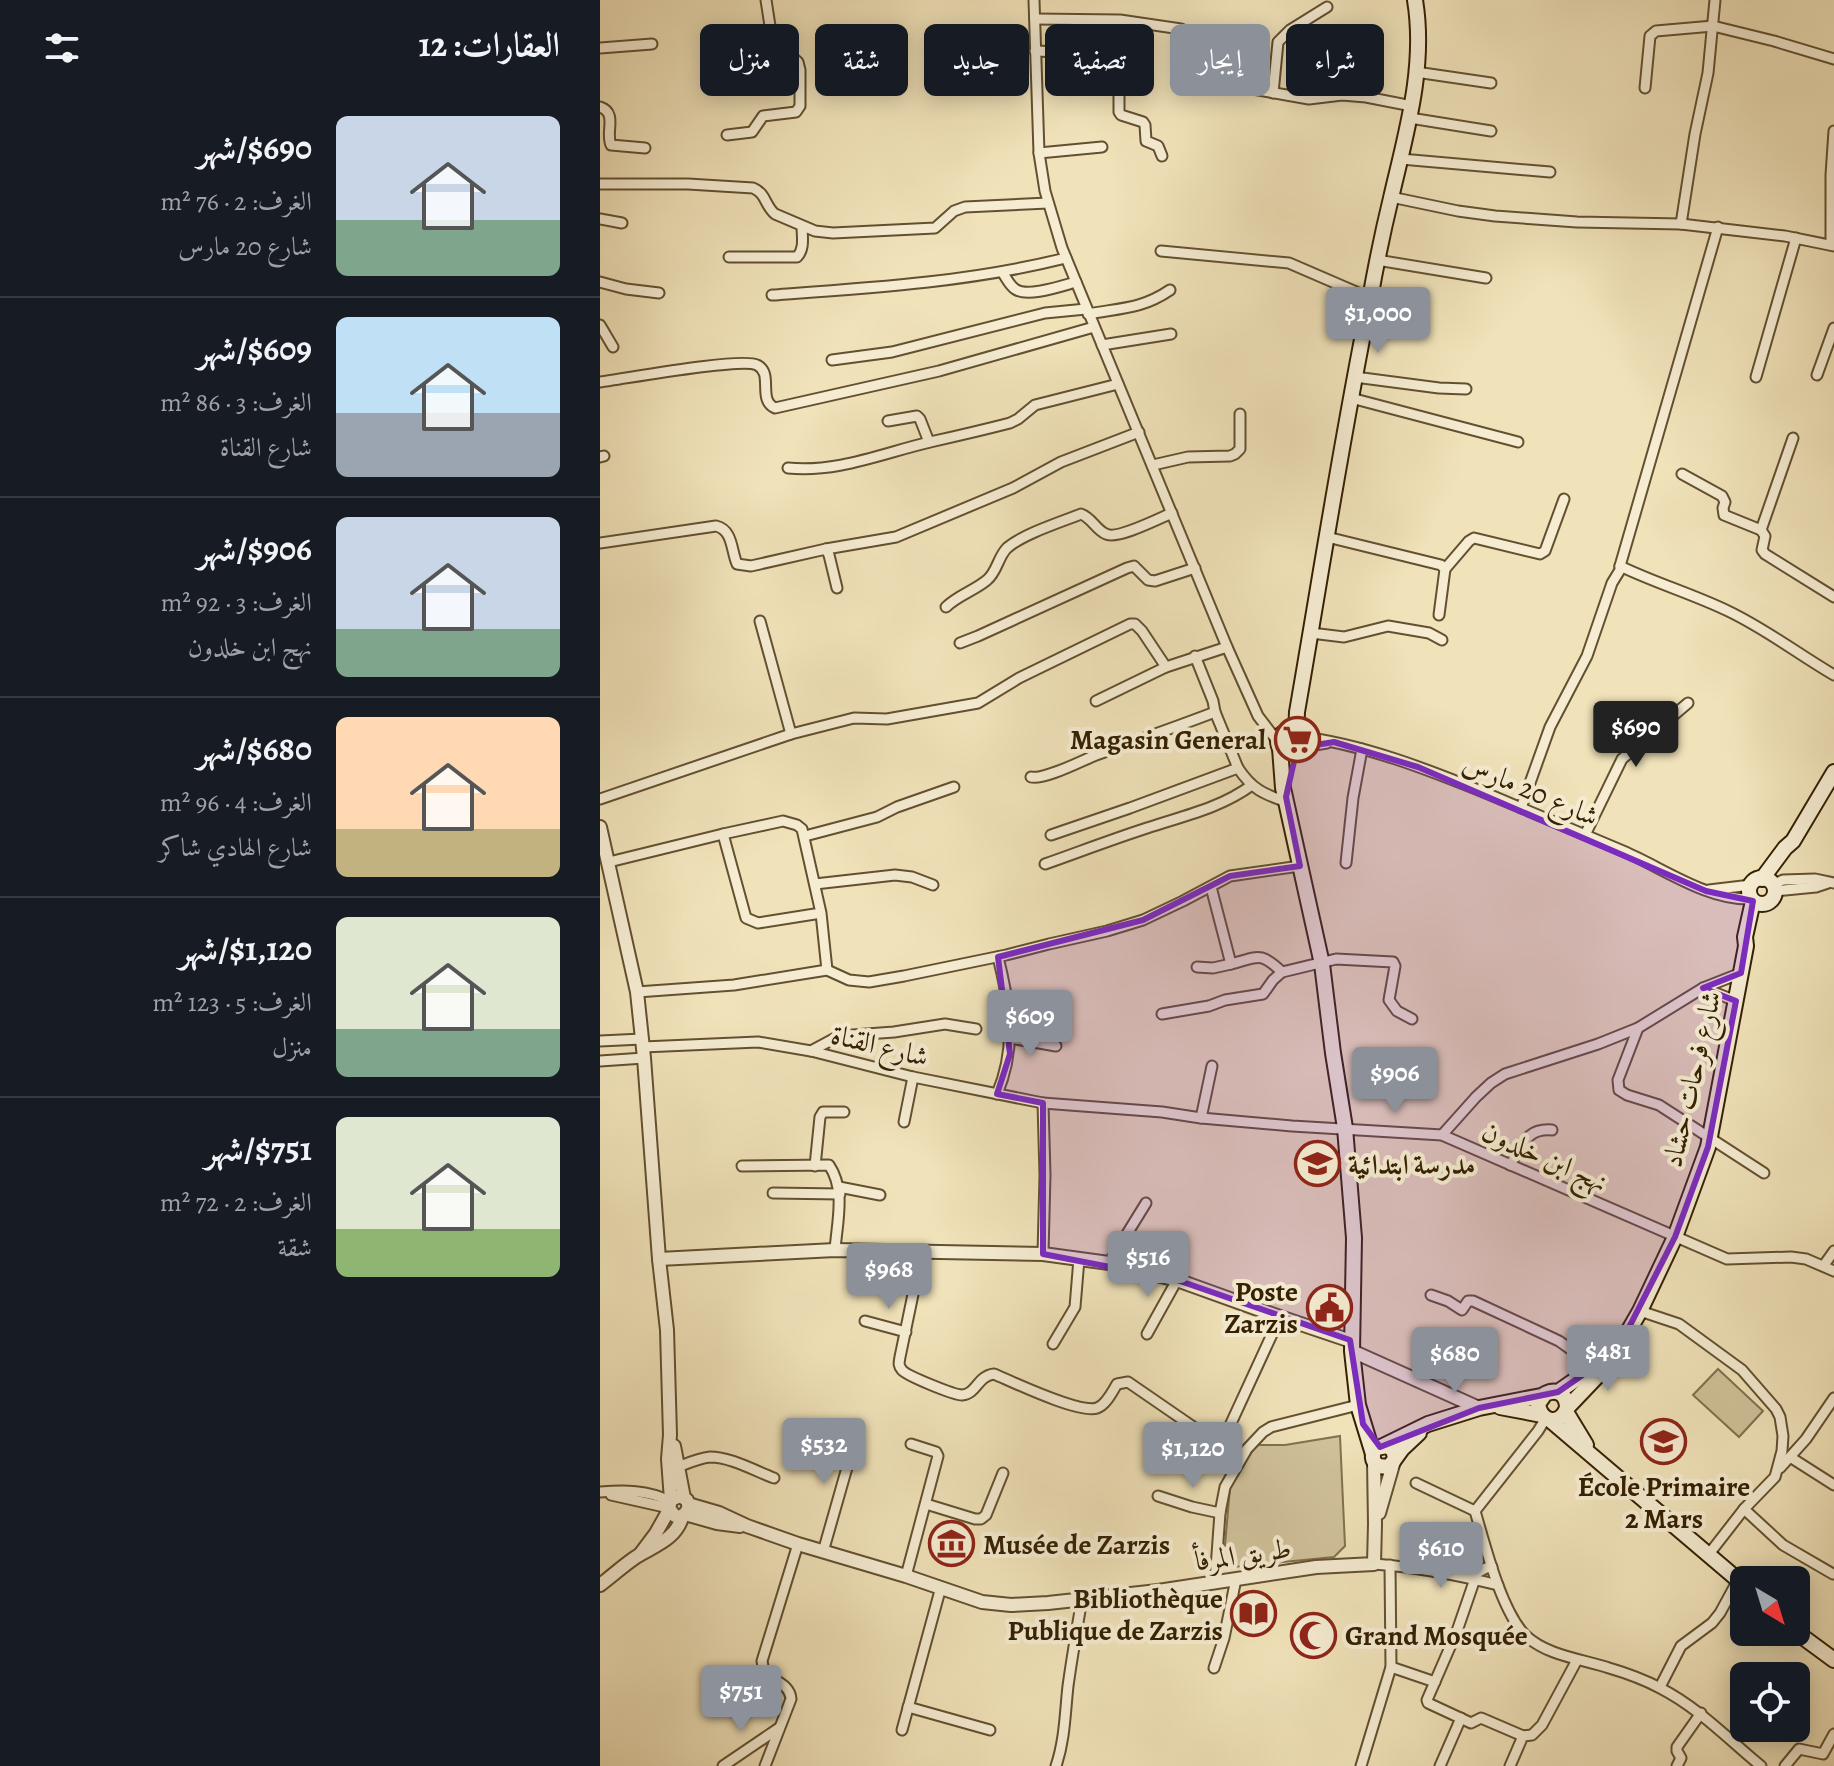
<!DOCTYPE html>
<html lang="ar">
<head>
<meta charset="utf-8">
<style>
  :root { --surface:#171b24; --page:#20242c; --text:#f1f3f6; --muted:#9ea1a6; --line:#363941; --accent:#8c9099 }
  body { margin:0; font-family:Alegreya,Amiri,serif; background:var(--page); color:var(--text); direction:rtl; height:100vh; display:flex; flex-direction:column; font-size:30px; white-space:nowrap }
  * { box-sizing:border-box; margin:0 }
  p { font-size:26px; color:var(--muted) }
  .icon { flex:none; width:44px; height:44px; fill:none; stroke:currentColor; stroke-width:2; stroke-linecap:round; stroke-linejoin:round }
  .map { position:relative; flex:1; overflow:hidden; direction:ltr }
  .side { display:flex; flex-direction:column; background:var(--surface); width:600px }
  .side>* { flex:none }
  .top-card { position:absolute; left:24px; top:24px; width:760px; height:72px; direction:rtl; display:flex; gap:16px }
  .needle { width:52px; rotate:142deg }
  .tools { position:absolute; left:1130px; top:1566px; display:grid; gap:16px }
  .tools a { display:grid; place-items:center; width:80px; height:80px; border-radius:12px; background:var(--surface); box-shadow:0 4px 20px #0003; font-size:40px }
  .price { position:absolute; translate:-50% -68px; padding:0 18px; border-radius:8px; background:var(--accent); color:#fff; font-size:26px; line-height:52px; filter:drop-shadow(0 2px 4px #0008) }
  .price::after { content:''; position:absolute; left:50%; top:48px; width:24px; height:18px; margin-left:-12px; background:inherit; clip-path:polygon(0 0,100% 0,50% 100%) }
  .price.active { background:#222; color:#fff }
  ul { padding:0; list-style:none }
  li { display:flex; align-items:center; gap:24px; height:200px; padding:0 40px }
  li+li { border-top:2px solid var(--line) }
  li span { display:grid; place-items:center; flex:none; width:224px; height:160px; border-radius:12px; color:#555 }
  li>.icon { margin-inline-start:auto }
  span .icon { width:96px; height:96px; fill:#fffc; stroke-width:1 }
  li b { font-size:34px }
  h2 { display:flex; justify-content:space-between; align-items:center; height:96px; padding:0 40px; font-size:34px }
  .pill { padding:0 28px; border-radius:12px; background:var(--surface); box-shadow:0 4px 20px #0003; font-size:28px; line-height:72px }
  .pill.active { background:var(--accent); color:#fff }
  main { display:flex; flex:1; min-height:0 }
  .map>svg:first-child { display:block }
  .green { fill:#d0c19a; stroke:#82704e; stroke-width:2 }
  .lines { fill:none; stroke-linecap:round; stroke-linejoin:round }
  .minor-casing { stroke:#635030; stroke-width:13 }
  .tertiary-casing { stroke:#635030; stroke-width:16 }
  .secondary-casing { stroke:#342002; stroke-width:18 }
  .minor { stroke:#f5ecd2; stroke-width:9 }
  .tertiary { stroke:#f5ecd2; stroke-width:12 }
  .secondary { stroke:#f5ecd2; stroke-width:14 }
  .marked { fill:#7b2cbf; fill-opacity:0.2; stroke:#7b2cbf; stroke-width:6; stroke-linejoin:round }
  .labels { text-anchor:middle; stroke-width:8; stroke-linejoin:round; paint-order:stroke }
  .poi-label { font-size:28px; font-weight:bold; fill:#342002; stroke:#f5ecd2; text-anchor:end }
  .street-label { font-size:28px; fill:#342002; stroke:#f5ecd2 }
</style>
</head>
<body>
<main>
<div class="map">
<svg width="1234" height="1766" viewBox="0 0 1234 1766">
  <rect width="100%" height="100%" fill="#f0e2b9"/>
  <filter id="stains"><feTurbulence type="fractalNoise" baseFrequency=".0025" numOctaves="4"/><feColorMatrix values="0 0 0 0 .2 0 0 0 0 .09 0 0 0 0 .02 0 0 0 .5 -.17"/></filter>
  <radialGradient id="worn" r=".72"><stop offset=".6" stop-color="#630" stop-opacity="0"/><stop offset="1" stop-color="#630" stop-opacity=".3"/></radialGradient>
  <g class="green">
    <path d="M1118,1369L1163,1411L1139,1437L1093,1395Z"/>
    <path d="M740,1436L745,1546L734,1557L623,1568L630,1488L656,1445H685Z"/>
  </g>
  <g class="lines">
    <defs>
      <g id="minor">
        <path d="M434,0L439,153L445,191L462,248L627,647L658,716L678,742"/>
        <path d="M435,19L520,20L581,29L588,32L592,38L588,52"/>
        <path d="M0,48L52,44"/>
        <path d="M435,51L516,54L519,57V112L521,115L543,122L545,125L546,141L558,146L562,156"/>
        <path d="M816,72L891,83"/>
        <path d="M641,87L709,99L742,95L766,97L812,106"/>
        <path d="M1045,88L1050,36L1056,31L1113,26L1174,41L1234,59"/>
        <path d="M673,93L678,42L690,30L727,7"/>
        <path d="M0,107C18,113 5,132 11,145L45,148"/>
        <path d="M810,118L891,131"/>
        <path d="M127,135L152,132L163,116L196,112L200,106V70L198,62L172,39L166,0"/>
        <path d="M439,153L502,147"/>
        <path d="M801,159L950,172"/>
        <path d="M0,184H88L153,188C166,193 165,206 175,214L215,231L233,233L335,228L354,211L365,207L448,203"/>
        <path d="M791,197L858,211L895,216L977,222L1081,224L1185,236L1234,246"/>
        <path d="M0,219L22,223"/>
        <path d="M1081,224L1095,134L1108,73L1115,0"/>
        <path d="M1118,227L1020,566C1055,583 1093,594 1128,611C1166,629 1198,654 1234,675"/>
        <path d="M1231,245V175L1234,131"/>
        <path d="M561,251L689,263L770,298"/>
        <path d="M129,257H197C205,249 202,236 202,226"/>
        <path d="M777,260L886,278"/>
        <path d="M402,272C406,277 409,285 415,289C427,298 461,286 476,282"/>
        <path d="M0,282L26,289L59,293"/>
        <path d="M172,295C271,288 370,282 466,258"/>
        <path d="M488,314C521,308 542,309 570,290"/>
        <path d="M0,325L13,347"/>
        <path d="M502,345L571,334"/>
        <path d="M232,360L292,352L445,313L486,309"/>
        <path d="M1217,375L1234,328"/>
        <path d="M755,377L839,388L866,389"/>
        <path d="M1156,377L1196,238"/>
        <path d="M0,382C24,379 141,357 157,365C174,373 157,400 175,408L339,371L494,327"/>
        <path d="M751,398L918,442"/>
        <path d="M288,421L317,416L320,419L329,442"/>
        <path d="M1193,438L1161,530L1165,536L1162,550L1165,554L1234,597"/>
        <path d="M0,457L4,456"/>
        <path d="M553,465L588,457L630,456L635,454L640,449V414"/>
        <path d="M188,468C237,473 283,453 330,442C357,436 383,430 410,423L418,419L435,405L518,384"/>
        <path d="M1082,474L1122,496L1125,502L1123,508L1124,515L1161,530"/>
        <path d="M727,537L841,565L845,569L839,615"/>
        <path d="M0,543L116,526C133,530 131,550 137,564L151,566L226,549L229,555L237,588"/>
        <path d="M226,549L296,537L413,488L461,462L539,432"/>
        <path d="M845,569L869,541L874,538L940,554L945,551L964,499"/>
        <path d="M346,607C358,595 374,591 387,580C397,572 398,557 407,548C423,534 461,522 481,514C492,518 496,530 506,534C517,540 560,518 572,513"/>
        <path d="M160,621L191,734L254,718L287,719L378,703L419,678L530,624H535L542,631L566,667L627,647"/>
        <path d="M711,633L744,637L788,626L829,633L842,640"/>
        <path d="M360,643L378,636L527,568L534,566L548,580L555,581L595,568"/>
        <path d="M496,701L566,667"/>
        <path d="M697,736C763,744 827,769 888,794C933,813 978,832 1023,851C1063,868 1108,901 1152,899"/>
        <path d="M697,748L727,743"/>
        <path d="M638,768C652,789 663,794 687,802"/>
        <path d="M431,777C445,780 481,761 496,755C536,741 576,727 615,712L613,701L595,656"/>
        <path d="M0,799L191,734"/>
        <path d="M921,808L950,727L987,656L1012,583L1020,570V566"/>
        <path d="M451,835L530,808L638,768L615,712"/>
        <path d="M985,835L1022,759L1088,703"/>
        <path d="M205,836L277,817L297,807L354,787"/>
        <path d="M9,862L123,834"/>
        <path d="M746,863L753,798L762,749"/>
        <path d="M445,864C479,852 513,839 547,828C583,816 621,808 652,785"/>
        <path d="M215,884L295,875L312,877L333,885"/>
        <path d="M1172,885L1183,880L1215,879L1234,883"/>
        <path d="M611,887L631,964C658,957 660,951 682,972"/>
        <path d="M1109,890L1151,885"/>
        <path d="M1174,891L1216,887L1228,883"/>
        <path d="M597,967L613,968L631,964"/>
        <path d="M227,970L249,980L269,982L304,976L406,955L449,944L507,931L543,920L583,901L630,876L700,866"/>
        <path d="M1103,988L1136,1001"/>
        <path d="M37,992L134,985L227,970L221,913L202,829L197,825L183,821L123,834L146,918L158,923L221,913"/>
        <path d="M562,1014L609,1006L625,1000L663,994L673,980L682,972L736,959L793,962L795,966L789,1000L797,1011L812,1019"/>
        <path d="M1038,1028L1018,1080L1019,1090L1027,1095L1059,1105L1164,1173"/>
        <path d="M410,1038L456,1046"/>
        <path d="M0,1041L42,1039"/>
        <path d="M43,1047L158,1042L211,1051L313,1077L443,1103L562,1112L601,1118L692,1126L842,1135L1127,1259L1191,1257L1206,1259L1234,1271"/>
        <path d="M211,1051L239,1036L294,1032L345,1024L376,1029"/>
        <path d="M0,1061L44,1058"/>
        <path d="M397,1094C417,1047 410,1005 398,957"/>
        <path d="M601,1118L612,1066"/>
        <path d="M304,1122L313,1077"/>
        <path d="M842,1135L876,1097L891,1083L905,1074L998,1044L1038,1028L1103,988L1141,973"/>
        <path d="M910,1165C923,1145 926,1128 952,1130"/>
        <path d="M142,1166L229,1165C246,1190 237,1222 235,1250"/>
        <path d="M215,1166L220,1117L223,1112H244"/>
        <path d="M239,1187L280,1195"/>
        <path d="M173,1193L240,1194"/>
        <path d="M322,1251L300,1357C299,1363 298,1365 302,1370C307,1376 354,1395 362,1395C377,1394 377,1376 394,1374C413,1382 479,1414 497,1408C506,1405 512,1392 517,1384L528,1382L640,1459"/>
        <path d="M443,1254L445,1175L443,1103"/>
        <path d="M509,1263L546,1203"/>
        <path d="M1224,1265L1234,1251"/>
        <path d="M831,1295L848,1301L862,1310L868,1301H873L959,1341L973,1351L980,1361L992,1367"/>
        <path d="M1040,1311L1079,1324L1142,1370L1176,1409L1180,1417L1183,1436L1182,1451L1175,1477L1144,1509L1109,1554"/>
        <path d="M265,1321L306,1332"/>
        <path d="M547,1334L577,1280"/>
        <path d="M453,1344L475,1307L479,1259"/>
        <path d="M946,1418L938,1431L875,1511C885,1545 901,1610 925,1635C947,1656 982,1659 1009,1668C1026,1673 1045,1680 1060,1688C1099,1708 1128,1739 1161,1766"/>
        <path d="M621,1445L680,1317"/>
        <path d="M1190,1457L1234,1485"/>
        <path d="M78,1467C88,1463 99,1458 110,1457C131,1457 155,1471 174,1478"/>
        <path d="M1180,1468L1206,1439L1234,1398"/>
        <path d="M816,1483L875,1511"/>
        <path d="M0,1492C25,1490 47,1490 70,1501"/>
        <path d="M11,1495L69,1508"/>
        <path d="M558,1496L592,1507L620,1513"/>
        <path d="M326,1504L375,1519H381L386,1515L403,1473"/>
        <path d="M1144,1509L1183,1545L1233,1574"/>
        <path d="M223,1552L258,1429"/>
        <path d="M774,1564C815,1567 858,1575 898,1585"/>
        <path d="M892,1567L886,1568L877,1573L857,1631L827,1700L828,1703L871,1723L881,1718L923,1736"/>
        <path d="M306,1576L338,1456L336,1452L311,1444"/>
        <path d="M615,1582L620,1513L625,1487L647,1449L663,1432L671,1427L758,1405"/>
        <path d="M791,1667L835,1682"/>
        <path d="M614,1668L624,1638L636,1579"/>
        <path d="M1060,1687L1081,1646L1112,1623L1120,1613L1138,1580"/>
        <path d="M308,1707L390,1730"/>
        <path d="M302,1730L341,1587"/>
        <path d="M123,1766L179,1728"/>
        <path d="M165,1766L191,1699C190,1684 174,1681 164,1672L162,1661L198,1544"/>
        <path d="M456,1766C465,1739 465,1713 468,1686C472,1657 477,1628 482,1599"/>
        <path d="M761,1766L791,1667L790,1565"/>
        <path d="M840,1766L861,1718"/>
        <path d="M910,1766L923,1736L932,1735L942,1725L977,1660"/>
        <path d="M1077,1766L1081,1758L1077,1751V1747L1101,1713"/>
        <path d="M1185,1766L1199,1749L1223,1754L1234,1734"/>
      </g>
      <g id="tertiary">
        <path d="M0,827L37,992L44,1058L59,1259L67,1330L70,1435L68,1459L71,1500L69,1508L75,1516L79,1517L85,1514L89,1507L87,1500L80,1496L71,1500"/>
        <path d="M59,1259L235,1250L443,1254L509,1263L577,1280L680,1317L751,1341"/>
        <path d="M752,1351L879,1408"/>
        <path d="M74,1446L84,1498"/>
        <path d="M88,1504L119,1513L147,1526L198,1544L306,1576L382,1602L411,1605L448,1603L558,1591L716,1567L774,1564L775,1524L774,1461"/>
        <path d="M779,1513L794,1461"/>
        <path d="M85,1514L117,1523L140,1526"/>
        <path d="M41,1553L56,1533L69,1510"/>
        <path d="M0,1585C12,1576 24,1565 36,1557C55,1545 76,1540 83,1515"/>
      </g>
      <g id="secondary">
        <circle cx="688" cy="742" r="10"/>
        <path d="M696,735L697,712C721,574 742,436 770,299C776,265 783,231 791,198C806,133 826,67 815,0"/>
        <path d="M680,748L683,788L722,964L733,1053L745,1128L754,1238L752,1351L758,1405L773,1454"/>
        <circle cx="1162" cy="891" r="13"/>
        <path d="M1162,879L1185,848L1193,841L1234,772"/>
        <path d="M958,1392L1009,1356"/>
        <path d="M900,1407L942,1415"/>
        <path d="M967,1408C967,1394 957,1388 945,1394L938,1404C941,1423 960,1426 967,1408L1007,1366L1017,1351L1040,1311L1075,1237L1108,1147L1146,946L1145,937L1153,901"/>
        <path d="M966,1412L986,1445"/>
        <path d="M950,1420L1144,1585"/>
        <path d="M783,1446L828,1424L879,1408L941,1396"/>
        <path d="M795,1457L793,1450L787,1446L776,1448C771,1455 772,1461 778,1466L789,1467L802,1449L819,1433"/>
        <path d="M1196,1632L1234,1660"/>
      </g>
    </defs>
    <use href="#minor" class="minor-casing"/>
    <use href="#tertiary" class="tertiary-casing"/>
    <use href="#secondary" class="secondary-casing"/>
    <use href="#minor" class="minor"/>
    <use href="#tertiary" class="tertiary"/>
    <use href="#secondary" class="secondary"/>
  </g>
  <path class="marked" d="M734,742L818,767L1106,891L1153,901L1141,973L1103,988L1136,1001L1108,1147L1075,1237L1017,1351L958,1392L879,1408L780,1447L763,1424L750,1340L577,1280L443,1254V1103L397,1094L410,1054L398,957L543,920L630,876L700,866L686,797L697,748Z"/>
  <defs>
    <symbol id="supermarket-ring" viewBox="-11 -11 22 22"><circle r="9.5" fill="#f5ecd2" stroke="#8f2418" stroke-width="1.5"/><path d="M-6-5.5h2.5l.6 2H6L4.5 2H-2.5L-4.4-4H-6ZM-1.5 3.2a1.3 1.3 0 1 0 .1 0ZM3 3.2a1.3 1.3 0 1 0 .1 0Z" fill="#8f2418"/></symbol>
    <symbol id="school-ring" viewBox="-11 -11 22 22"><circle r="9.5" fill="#f5ecd2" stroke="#8f2418" stroke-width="1.5"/><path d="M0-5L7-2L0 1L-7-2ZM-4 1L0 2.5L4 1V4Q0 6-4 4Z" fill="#8f2418"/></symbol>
    <symbol id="civic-ring" viewBox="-11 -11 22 22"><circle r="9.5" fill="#f5ecd2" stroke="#8f2418" stroke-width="1.5"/><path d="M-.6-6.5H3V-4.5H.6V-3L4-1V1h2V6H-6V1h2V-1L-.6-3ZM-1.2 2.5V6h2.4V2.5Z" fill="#8f2418"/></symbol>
    <symbol id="museum-ring" viewBox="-11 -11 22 22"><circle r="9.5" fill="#f5ecd2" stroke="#8f2418" stroke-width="1.5"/><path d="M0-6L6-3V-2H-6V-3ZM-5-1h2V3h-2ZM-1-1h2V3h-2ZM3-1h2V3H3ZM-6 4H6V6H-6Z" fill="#8f2418"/></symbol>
    <symbol id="library-ring" viewBox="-11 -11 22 22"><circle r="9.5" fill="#f5ecd2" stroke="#8f2418" stroke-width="1.5"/><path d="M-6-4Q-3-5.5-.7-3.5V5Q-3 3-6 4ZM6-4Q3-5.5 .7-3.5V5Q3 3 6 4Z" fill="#8f2418"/></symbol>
    <symbol id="mosque-ring" viewBox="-11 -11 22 22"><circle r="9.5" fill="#f5ecd2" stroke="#8f2418" stroke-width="1.5"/><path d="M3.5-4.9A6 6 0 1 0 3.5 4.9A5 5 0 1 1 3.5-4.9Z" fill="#8f2418"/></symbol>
  </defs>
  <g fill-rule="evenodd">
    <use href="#supermarket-ring" x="672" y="714" width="51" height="51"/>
    <use href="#school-ring" x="692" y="1138" width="51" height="51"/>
    <use href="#civic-ring" x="704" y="1282" width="51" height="51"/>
    <use href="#school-ring" x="1038" y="1416" width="51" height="51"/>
    <use href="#museum-ring" x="326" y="1518" width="51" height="51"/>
    <use href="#library-ring" x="628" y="1588" width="51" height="51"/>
    <use href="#mosque-ring" x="688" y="1610" width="51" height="51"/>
  </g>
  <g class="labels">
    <g class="poi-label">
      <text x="666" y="749">Magasin General</text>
      <text x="748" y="1174" text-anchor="start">مدرسة ابتدائية</text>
      <text x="698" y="1301">Poste<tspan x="698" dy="32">Zarzis</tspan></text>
      <text x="1064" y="1496" text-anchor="middle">École Primaire<tspan x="1064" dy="32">2 Mars</tspan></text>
      <text x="383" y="1554" text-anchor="start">Musée de Zarzis</text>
      <text x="623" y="1608">Bibliothèque<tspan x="623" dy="32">Publique de Zarzis</tspan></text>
      <text x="745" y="1645" text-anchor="start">Grand Mosquée</text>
    </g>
    <g class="street-label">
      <text transform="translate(931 789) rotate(23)" y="10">شارع 20 مارس</text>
      <text transform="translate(280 1045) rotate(14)" y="10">شارع القناة</text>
      <text transform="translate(1091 1079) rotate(-77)" y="10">شارع فرحات حشاد</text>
      <text transform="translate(945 1156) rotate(24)" y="10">نهج ابن خلدون</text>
      <text transform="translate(642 1554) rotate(-8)" y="10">طريق المرفأ</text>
    </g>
  </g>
  <rect width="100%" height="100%" filter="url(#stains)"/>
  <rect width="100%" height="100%" fill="url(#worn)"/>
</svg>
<div class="tools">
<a><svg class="needle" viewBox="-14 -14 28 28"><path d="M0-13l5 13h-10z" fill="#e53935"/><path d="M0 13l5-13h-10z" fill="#9ea1a6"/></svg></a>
<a><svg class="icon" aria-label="locate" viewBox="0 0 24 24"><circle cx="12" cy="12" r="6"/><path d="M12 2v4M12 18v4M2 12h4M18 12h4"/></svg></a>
</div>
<b class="price" style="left:778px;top:355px">$1,000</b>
<b class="price active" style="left:1036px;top:769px">$690</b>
<b class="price" style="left:430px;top:1058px">$609</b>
<b class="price" style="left:795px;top:1115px">$906</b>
<b class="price" style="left:548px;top:1299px">$516</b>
<b class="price" style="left:289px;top:1311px">$968</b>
<b class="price" style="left:1008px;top:1393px">$481</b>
<b class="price" style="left:855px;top:1395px">$680</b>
<b class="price" style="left:224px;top:1486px">$532</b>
<b class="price" style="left:593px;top:1490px">$1,120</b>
<b class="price" style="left:841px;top:1590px">$610</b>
<b class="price" style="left:141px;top:1733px">$751</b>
<div class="top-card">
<a class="pill">شراء</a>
<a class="pill active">إيجار</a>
<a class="pill">تصفية</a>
<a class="pill">جديد</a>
<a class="pill">شقة</a>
<a class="pill">منزل</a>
</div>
</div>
<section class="side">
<h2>العقارات: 12<svg class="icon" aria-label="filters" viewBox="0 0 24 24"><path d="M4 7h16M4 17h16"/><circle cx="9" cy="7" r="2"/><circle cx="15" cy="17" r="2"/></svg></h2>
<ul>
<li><span style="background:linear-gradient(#c9d6e8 65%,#7fa58c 0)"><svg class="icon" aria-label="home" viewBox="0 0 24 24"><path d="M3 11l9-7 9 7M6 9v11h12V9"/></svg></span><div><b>$690/شهر</b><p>الغرف: 2 · 76 m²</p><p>شارع 20 مارس</p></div></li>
<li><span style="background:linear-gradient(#bfe0f5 60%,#9aa5b1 0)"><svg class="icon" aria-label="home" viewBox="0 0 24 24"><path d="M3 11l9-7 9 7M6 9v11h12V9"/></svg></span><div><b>$609/شهر</b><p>الغرف: 3 · 86 m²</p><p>شارع القناة</p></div></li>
<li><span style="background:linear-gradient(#c9d6e8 70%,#7fa58c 0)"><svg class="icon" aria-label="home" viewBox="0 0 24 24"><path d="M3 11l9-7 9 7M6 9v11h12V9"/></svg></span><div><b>$906/شهر</b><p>الغرف: 3 · 92 m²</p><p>نهج ابن خلدون</p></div></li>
<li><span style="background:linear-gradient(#ffd9b3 70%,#c2b280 0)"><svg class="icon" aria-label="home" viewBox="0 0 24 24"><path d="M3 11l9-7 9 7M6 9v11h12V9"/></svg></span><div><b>$680/شهر</b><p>الغرف: 4 · 96 m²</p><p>شارع الهادي شاكر</p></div></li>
<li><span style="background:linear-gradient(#dfe7d0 70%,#7fa58c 0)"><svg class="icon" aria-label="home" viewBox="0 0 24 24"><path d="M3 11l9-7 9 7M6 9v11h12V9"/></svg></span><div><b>$1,120/شهر</b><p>الغرف: 5 · 123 m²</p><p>منزل</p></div></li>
<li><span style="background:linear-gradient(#dfe7d0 70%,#8fb573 0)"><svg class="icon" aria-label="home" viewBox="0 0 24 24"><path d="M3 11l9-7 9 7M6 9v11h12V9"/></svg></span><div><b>$751/شهر</b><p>الغرف: 2 · 72 m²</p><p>شقة</p></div></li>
</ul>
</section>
</main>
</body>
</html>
